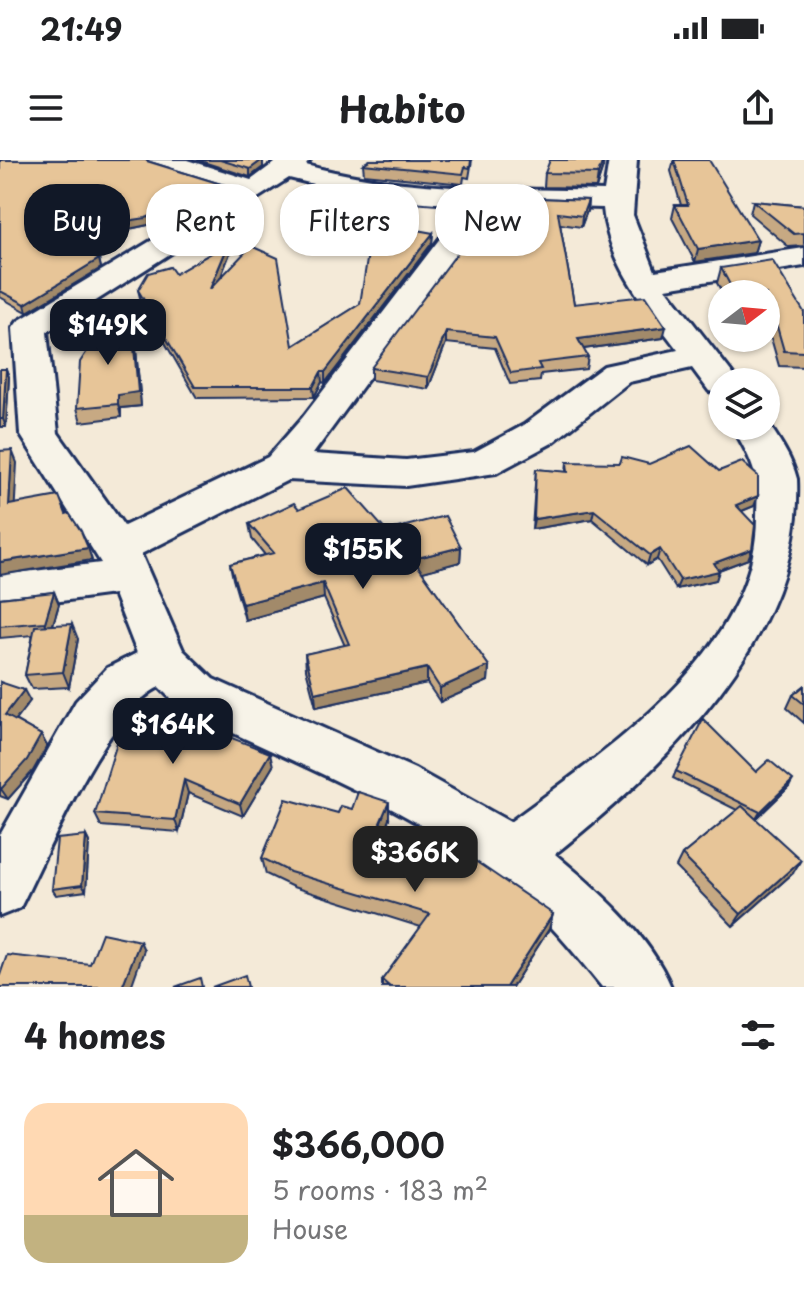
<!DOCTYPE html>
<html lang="en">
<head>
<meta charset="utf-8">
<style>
  :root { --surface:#fff; --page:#f6f6f6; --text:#202124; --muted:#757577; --line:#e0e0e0; --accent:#111827 }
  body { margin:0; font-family:"Playpen Sans",sans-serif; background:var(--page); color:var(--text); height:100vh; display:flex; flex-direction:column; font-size:30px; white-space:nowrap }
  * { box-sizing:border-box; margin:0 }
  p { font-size:26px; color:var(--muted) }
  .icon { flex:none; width:44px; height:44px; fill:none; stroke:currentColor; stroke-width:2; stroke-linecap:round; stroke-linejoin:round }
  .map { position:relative; height:827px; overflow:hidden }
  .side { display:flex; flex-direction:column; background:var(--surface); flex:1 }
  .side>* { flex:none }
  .guide { position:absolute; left:24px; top:24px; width:756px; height:72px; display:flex; gap:16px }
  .needle { width:52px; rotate:74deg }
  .tools { position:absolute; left:708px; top:120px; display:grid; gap:16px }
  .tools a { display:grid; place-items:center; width:72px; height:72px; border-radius:50%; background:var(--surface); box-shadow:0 2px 6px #0004; font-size:40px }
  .price { position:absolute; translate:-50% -68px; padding:0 18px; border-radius:16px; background:var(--accent); color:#fff; font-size:26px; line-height:52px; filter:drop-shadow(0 2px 4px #0008) }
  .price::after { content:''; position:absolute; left:50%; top:48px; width:24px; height:18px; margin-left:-12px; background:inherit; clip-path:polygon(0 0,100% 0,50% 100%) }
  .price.current { background:#222; color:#fff }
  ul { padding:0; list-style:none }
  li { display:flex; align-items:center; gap:24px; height:200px; padding:0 24px }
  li+li { border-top:2px solid var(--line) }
  li span { display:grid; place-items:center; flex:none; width:224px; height:160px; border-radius:24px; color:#555 }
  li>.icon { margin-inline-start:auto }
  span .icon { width:96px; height:96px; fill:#fffc; stroke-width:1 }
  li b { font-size:34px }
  h2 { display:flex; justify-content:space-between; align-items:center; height:96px; padding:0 24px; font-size:34px }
  .tag { padding:0 28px; border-radius:32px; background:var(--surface); box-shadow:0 2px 6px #0004; font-size:28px; line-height:72px }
  .tag.current { background:var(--accent); color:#fff }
  .status { display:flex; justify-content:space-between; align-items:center; height:56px; padding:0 40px; background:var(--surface); direction:ltr }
  .status svg { height:22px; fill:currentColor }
  header { display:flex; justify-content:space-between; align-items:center; height:104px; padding:0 24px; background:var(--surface); font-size:36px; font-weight:700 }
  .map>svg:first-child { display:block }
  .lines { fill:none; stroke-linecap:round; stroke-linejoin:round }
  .minor-casing { stroke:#1b2f5e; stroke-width:6 }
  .minor { fill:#f7f3e8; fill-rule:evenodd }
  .wall { fill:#c7a983; stroke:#1b2f5e; stroke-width:2 }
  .shaded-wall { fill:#a28a6a; stroke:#1b2f5e; stroke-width:2 }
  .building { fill:#e7c598; stroke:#1b2f5e; stroke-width:2 }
</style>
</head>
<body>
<div class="status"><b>21:49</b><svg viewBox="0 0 49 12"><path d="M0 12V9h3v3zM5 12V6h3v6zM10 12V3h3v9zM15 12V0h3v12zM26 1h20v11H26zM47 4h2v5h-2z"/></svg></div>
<header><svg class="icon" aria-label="menu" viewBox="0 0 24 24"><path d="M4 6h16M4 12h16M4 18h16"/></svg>Habito<svg class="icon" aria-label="share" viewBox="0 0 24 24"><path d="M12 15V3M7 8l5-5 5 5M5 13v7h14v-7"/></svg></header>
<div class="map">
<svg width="804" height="827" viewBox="0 0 804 827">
  <rect width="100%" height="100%" fill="#f4ead8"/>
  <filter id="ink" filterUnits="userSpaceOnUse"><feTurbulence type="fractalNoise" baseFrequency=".0125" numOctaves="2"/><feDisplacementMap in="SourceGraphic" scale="16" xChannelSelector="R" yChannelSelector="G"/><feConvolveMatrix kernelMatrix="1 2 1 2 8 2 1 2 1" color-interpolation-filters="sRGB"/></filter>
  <g filter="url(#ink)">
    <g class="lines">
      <defs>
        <path id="minor" d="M145,0H187L251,20L278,0H310L306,5C403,32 504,28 604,31L609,0H637L633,55L655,111L804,88V106L666,128L739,222H722V234L709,231L692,208L629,222L552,283L496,313L406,326L288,320L141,394L183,490L213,519L415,609L510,662C608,589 756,493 757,358C757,344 759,328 755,315C751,298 741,282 732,266H766V260C778,278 792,298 797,319C804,479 663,607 555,694C597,729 650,775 671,827H602C573,791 543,754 506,724C411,645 289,602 179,547L159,527C105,554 49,691 20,748L0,756V675L76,541L107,508L137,493L114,434L0,449V415L101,403L20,274L13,168L18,161L232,32L149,6ZM289,18C346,33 399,42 458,44L451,64L303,257L268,297L124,366L58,273L47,172ZM486,45L603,48C608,103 646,148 678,190L604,206L524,265L474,292L406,300L313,294L476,72Z"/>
      </defs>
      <use href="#minor" class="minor-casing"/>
      <use href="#minor" class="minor"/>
    </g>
    <g class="wall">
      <path d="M0,0L147,1L224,25L225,33L148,65L129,69L88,94L99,99L101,108L27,152L0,137Z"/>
      <path d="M197,0H263V7L250,17Z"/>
      <path d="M370,0H472L469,18L464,17L463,24L364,14L363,4Z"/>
      <path d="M674,0L758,80L754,93L695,102L672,58L675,45H681L671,11Z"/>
      <path d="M603,7L596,28L544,27L545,13Z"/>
      <path d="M537,38L588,40L587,51L581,67L560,64L574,144L663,178L583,189L588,197L586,209L541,214L540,221L510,224L495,188L446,183L428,229L371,220V208L521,81Z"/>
      <path d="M753,41L804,46V86L789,87L750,54Z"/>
      <path d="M433,73L432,83L325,223L322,222L314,237L197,238L141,141L138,130L175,114L229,83L230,93L220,119L293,186L360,144Z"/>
      <path d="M721,108L804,152V207L779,206L767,164H766V134H723L717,123Z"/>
      <path d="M132,165L135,178L141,246L121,248V257L81,262L77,248Z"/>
      <path d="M0,209H6L9,217L6,267H0Z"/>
      <path d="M567,302L754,346L742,351L748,399L719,410L716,420L676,429L657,399L647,405L592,359L532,369L536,309L566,312Z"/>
      <path d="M299,349L386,371L461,387L460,402L422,412L489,506L488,521L440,542L427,523L316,547L306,509L305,494L345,486L324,438L245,460L233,419L230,404L265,395L252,379L249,364Z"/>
      <path d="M54,432L59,444L53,465L78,479L69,527L32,529L25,515L33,475L0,478V438Z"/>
      <path d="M0,522L30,541L15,560L41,575L47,586L33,611L8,639L0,636Z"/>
      <path d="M804,526V563L787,548L793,535Z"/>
      <path d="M142,543L273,606L243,656L188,633L179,672L101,666L95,654Z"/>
      <path d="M676,611L756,612L789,627L756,659L793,713L733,766L676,707L682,695L737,650L673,618Z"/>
      <path d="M338,653L389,659L386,666L388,678L553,754L549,769L512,827H382V820L421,767L293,727L266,714L262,698Z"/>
      <path d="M86,676L89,682L86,731L56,735L52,729Z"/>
    </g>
    <g class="shaded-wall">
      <path d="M262,0H263V7L250,17V9Z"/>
      <path d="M603,0H604L603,7L596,28L598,14Z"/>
      <path d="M224,25L225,33L148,65L129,69L82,98L80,90L127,61Z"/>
      <path d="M588,40L587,51L581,67L582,56Z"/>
      <path d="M433,73L432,83L325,223V212Z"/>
      <path d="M758,80L754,93L695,102L698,89Z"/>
      <path d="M229,83L230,93L212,140L210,129Z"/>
      <path d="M99,99L101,108L27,152L25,144Z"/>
      <path d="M132,165L135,178L141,246L121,248V257L118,244V235Z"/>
      <path d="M666,167L663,178L576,190L578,179Z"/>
      <path d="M446,172V183L428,229V217Z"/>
      <path d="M6,209L9,217L6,267L3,259Z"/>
      <path d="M321,212L322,222L314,237L313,227Z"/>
      <path d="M12,290L17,303L14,357L9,345Z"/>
      <path d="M758,336L754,346L732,355L736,345Z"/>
      <path d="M594,350L592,359L532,369L534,359Z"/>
      <path d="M461,387L460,402L412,415L413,399Z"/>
      <path d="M88,388L92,400L0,415V402Z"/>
      <path d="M660,389L657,399L647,405L650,395Z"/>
      <path d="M752,389L748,399L713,412L719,411L716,420L676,429L680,420L714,403Z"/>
      <path d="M323,423L324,438L245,460L242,444Z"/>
      <path d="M54,432L59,444L50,474L45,462Z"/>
      <path d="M72,464L78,479L69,527L63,512Z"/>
      <path d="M489,506L488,521L440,542V528Z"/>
      <path d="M427,508V523L316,547L315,533Z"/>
      <path d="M24,530L30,541L11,566L5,555Z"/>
      <path d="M41,575L47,586L33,611L8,639L1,629Z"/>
      <path d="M270,593L273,606L243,656L240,644Z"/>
      <path d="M184,620L188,633L179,672L175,660Z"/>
      <path d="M793,620L789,627L756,659L760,652Z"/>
      <path d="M389,642V659L381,680L380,663Z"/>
      <path d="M86,676L89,682L86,731L82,725Z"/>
      <path d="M801,700L793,713L733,766L741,754Z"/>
      <path d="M553,754L549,769L512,827H506Z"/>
      <path d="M140,781L144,790L131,827H122Z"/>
    </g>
    <g class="building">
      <path d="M0,0H146L147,1L224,25L146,58L127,61L80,90L99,99L25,144L0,131Z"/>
      <path d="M220,0H262L250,9Z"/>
      <path d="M370,0H471L470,8L465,7L463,14L363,4Z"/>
      <path d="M550,0H603L598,14L545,13Z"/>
      <path d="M674,0H709L758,80L698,89L675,45H688Z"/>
      <path d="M537,38L588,40L582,56L558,53L574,144L645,136L666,167L578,179L588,197L538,203L541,209L511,213L495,177L446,172L428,217L371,208L467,80L521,81Z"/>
      <path d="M753,41L804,46V73L794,74Z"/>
      <path d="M373,62L433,73L325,212H321L313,227H195L138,130L148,113L170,107L175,114L229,83L210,129L251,86L278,98L293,186L360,144Z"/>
      <path d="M772,100L804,152V192L784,191L772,149H766V134H735L721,108Z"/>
      <path d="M106,162L132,165L138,232L118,235V244L77,248L80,202Z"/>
      <path d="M0,209H6L3,259H0Z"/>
      <path d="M691,286L719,311L742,302L758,316V336L736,345L755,365L752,389L714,403L719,411L680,420L660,389L650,395L594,350L534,359L536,309L568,312L567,302L620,303L622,297L649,304Z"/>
      <path d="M12,290L9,345L59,336L66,354L69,353L81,371L88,388L0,402V291Z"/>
      <path d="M348,328L386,371L445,356L461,387L413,399L489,506L440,528L427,508L315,533L305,494L349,484L323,423L242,444L230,404L274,393L249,364L294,343L299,349Z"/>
      <path d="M54,432L45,462L0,466V438Z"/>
      <path d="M72,464L63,512L25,515L35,466Z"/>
      <path d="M0,522L24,530L5,555L41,575L27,600L1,629L0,628Z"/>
      <path d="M804,526V544L793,535Z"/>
      <path d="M142,543L270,593L240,644L184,620L175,660L95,654L120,573Z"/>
      <path d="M703,559L756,612L769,600L793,620L760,652L676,611Z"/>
      <path d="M358,632L389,642L380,663L387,666L383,677L456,700L462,692L553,754L506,827H390L382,820L430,754L290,712L262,698L286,639L338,653L341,646L352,649Z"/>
      <path d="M742,646L801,700L741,754L682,695Z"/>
      <path d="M86,676L82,725L52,729L57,679Z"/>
      <path d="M102,773L140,781L122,827H0V815L7,795L90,804Z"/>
      <path d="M245,815L248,827H212Z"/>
      <path d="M200,818L202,827H175Z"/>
    </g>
  </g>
</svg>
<div class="tools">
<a><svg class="needle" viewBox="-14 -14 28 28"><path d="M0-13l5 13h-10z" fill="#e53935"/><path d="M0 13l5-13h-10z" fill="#757577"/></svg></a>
<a><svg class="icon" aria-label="layers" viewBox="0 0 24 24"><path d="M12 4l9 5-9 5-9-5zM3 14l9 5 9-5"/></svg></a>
</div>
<b class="price" style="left:108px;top:207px">$149K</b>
<b class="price" style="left:363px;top:431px">$155K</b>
<b class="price" style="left:173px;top:606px">$164K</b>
<b class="price current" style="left:415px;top:734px">$366K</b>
<div class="guide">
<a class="tag current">Buy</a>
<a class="tag">Rent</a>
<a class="tag">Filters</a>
<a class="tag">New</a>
</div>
</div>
<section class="side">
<h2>4 homes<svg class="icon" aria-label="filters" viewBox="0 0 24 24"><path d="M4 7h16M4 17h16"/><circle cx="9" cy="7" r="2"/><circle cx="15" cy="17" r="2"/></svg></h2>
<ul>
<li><span style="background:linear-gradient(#ffd9b3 70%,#c2b280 0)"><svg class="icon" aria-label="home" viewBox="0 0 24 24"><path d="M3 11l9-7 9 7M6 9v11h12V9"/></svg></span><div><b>$366,000</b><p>5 rooms · 183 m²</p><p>House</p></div></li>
</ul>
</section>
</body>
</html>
